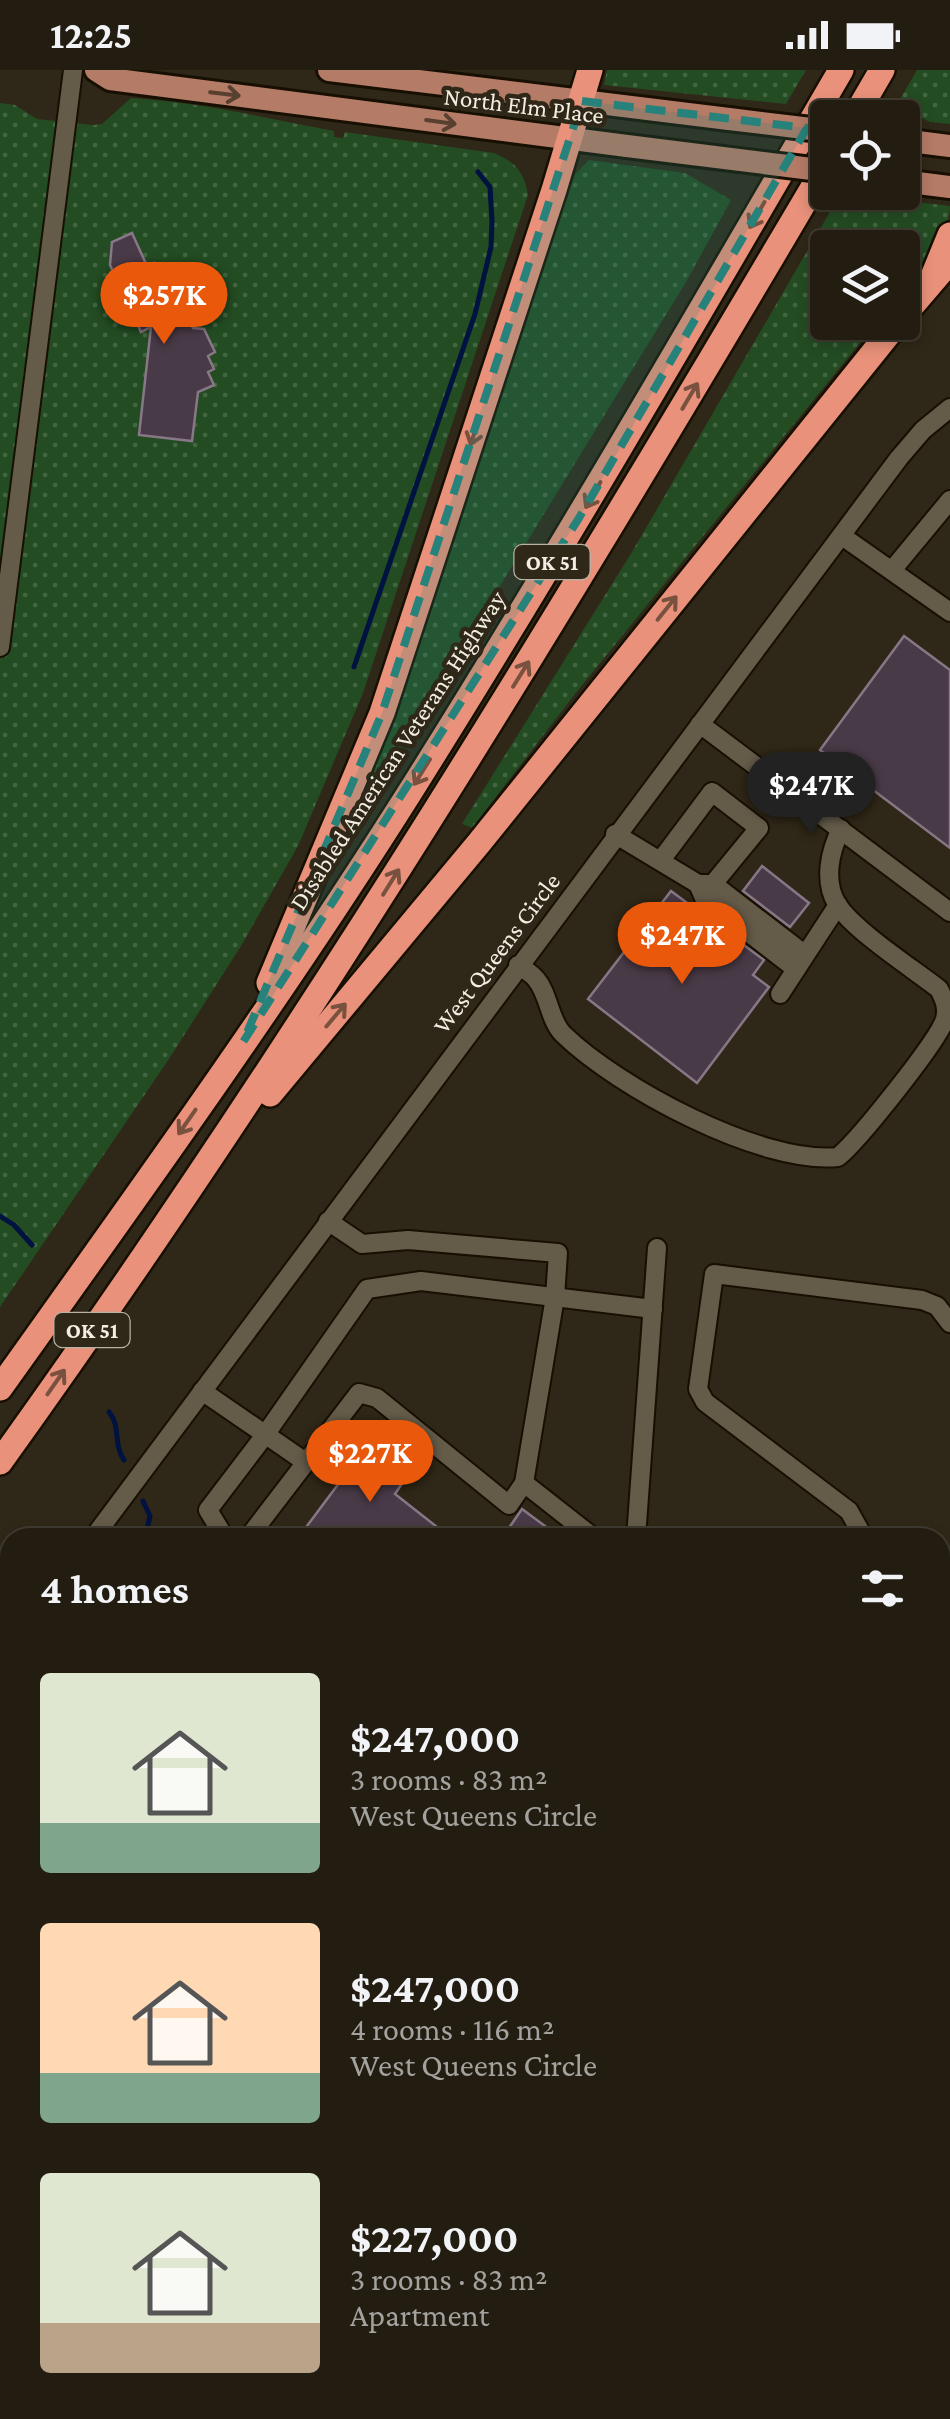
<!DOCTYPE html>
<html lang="en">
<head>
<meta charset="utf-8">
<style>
  :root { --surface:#231d11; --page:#2b261a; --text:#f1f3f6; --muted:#a3a29f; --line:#403b31; --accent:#ea580c }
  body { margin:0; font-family:"Crimson Pro",serif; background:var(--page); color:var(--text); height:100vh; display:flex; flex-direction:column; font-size:38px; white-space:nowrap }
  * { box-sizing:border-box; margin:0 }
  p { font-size:32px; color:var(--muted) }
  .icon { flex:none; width:55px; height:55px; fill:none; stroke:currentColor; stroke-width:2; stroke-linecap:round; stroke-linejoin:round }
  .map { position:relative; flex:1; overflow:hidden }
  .side { position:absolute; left:0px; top:1458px; width:950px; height:892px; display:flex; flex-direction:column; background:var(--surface); border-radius:30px 30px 0 0; box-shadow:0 5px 15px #0003,0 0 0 2px var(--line) }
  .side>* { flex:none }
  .controls { position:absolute; left:810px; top:30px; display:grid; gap:20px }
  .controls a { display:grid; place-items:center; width:110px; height:110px; border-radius:10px; background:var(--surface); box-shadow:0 5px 15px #0003,0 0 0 2px var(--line); font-size:50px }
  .price { position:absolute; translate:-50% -85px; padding:0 22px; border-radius:35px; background:var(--accent); color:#fff; font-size:32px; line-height:65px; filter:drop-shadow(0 2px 5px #0008) }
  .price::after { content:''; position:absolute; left:50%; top:60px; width:30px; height:22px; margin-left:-15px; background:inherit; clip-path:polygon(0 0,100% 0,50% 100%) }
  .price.on { background:#222; color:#fff }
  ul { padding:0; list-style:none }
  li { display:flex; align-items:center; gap:30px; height:250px; padding:0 40px }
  li span { display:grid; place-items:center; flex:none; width:280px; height:200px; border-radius:10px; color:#555 }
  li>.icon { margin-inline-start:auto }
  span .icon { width:120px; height:120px; fill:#fffc; stroke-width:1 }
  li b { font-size:42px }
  h2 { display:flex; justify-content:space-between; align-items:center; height:120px; padding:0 40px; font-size:42px }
  .status { display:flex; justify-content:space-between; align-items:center; height:70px; padding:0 50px; background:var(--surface); direction:ltr }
  .status svg { height:28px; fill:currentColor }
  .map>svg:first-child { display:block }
  .grass { fill:url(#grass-dots) }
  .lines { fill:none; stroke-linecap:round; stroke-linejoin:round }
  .stream { stroke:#001240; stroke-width:5 }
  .building { fill:#493a47; stroke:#887786; stroke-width:2.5 }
  .minor-casing { stroke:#171002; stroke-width:22 }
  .major-casing { stroke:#171002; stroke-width:28 }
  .highway-casing { stroke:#171002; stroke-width:30 }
  .minor { stroke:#645b49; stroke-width:18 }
  .major { stroke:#b47b66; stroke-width:22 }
  .highway { stroke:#e9917a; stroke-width:25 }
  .major-bridge-casing { stroke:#171002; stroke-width:28; stroke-linecap:butt }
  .major-bridge { stroke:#b47b66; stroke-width:22 }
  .oneway { stroke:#57402f }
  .oneway2 { stroke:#79513f }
  .marked { fill:#26827a; fill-opacity:0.2; stroke:#26827a; stroke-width:8; stroke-dasharray:20 12; stroke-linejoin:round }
  .labels { text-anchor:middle; stroke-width:9; stroke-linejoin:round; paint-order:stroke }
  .shield { fill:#2f2717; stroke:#b8b2a6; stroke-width:2.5 }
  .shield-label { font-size:22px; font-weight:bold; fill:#f3eee3 }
  .street-label { font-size:25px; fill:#f3eee3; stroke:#2f2717 }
</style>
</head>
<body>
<div class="status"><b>12:25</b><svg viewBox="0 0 49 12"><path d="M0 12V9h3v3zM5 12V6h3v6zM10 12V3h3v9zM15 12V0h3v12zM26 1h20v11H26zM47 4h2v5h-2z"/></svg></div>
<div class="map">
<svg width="950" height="2349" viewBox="0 0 950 2349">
  <defs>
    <pattern id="grass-dots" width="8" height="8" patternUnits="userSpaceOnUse" patternTransform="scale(2.5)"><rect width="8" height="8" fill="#234c22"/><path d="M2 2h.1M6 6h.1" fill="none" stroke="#436642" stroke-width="1.8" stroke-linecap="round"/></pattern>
  </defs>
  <rect width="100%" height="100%" fill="#2f2717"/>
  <g class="grass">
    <path d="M607,0H806L786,34L604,15Z"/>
    <path d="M917,0H950V54L930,52L896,36Z"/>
    <path d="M131,28C199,32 266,48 334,61V67L343,68L345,62L494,83C515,92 524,101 528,125L363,623L298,776L241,876L167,992L0,1237V33L15,35L37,49L93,55L102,54Z"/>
    <path d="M589,90L685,103L731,130L686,212L364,738L356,731L575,104Z"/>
    <path d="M841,123L950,136C950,165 920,198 903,220L902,178H828V252L876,253L575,624L472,758L462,754L632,482Z"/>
    <path d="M940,2288L950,2289V2349H592L574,2340H940Z"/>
  </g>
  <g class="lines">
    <g class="stream">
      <path d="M354,597L475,244L491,177L492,151L490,117L478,102"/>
      <path d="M0,1146L14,1155L32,1175"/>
      <path d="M109,1342C121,1356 113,1374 124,1390"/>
      <path d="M143,1431L150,1446L145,1468"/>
      <path d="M0,1864L10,1865"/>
      <path d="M675,2340L684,2349"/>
    </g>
  </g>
  <g class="building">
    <path d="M132,163L147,196L154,193L170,229L178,226L193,258L204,259L215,282L208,286L214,299L208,302L214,315L198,322L192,371L139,365L151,257L141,262L110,195L112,172Z"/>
    <path d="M904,566L950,600V778L820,680Z"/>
    <path d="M762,796L809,833L790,857L743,821Z"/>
    <path d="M671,821L764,890L753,905L769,917L697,1013L588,929Z"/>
    <path d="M369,1373L409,1403L395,1424L451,1468H298Z"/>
    <path d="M522,1439L545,1456L537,1468H502Z"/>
  </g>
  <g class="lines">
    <defs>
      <g id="minor">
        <path d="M842,466L950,542"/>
        <path d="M893,499L950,430"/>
        <path d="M0,577L73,0"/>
        <path d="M700,654L950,842"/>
        <path d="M615,764L698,814H713L804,884"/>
        <path d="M661,790L712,722L759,758L713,814"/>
        <path d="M698,814L704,828L796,899"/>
        <path d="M518,895C524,899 532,904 536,909C549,924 549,950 563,964C617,1017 762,1095 838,1087C858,1071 939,970 945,949C948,937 944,929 939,919C912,898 853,860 837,834C823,811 830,781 841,759"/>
        <path d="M780,924L838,835"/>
        <path d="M328,1151L362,1174L408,1170L558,1183L555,1227L524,1413"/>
        <path d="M202,1321L304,1391"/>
        <path d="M93,1468L899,388L923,360L950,338"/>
        <path d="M225,1468L208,1440L265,1365L367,1219L421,1211L653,1239"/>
        <path d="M248,1468L359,1323L377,1328L509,1435L524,1413L594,1468"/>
        <path d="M636,1468L657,1178"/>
        <path d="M864,1468L849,1441L705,1332L698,1319L714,1204L922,1230L937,1236L950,1253"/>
        <path d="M940,1555L950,1550"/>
        <path d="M0,1593L10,1580"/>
        <path d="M940,1683L950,1702"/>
        <path d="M0,1782L7,1734"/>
        <path d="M940,1814L950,1839"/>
        <path d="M940,1913L950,1909"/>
        <path d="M940,2177L950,2179"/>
        <path d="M176,2349L185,2340"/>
        <path d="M314,2349L315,2340"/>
      </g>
      <g id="major">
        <path d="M96,0L110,9L627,76"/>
        <path d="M329,0L729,49"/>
        <path d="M902,70L950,76"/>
        <path d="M902,111L950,117"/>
      </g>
      <g id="highway">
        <path d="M854,48L882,0"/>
        <path d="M934,204L950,165"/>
        <path d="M902,247L950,191"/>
        <path d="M269,913L382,643L554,120L590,0"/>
        <path d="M270,1024L479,773L898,252"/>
        <path d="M0,1318C139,1123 282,925 410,722C559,485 700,242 841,0"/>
        <path d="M0,1392C300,974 567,535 828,92"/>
      </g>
    </defs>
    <use href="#minor" class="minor-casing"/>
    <use href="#major" class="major-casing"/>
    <use href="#highway" class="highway-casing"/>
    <use href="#minor" class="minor"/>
    <use href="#major" class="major"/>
    <use href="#highway" class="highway"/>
    <defs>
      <g id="major-bridge">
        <path d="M729,49L828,61"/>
        <path d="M627,76L828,101"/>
      </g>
    </defs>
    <use href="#major-bridge" class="major-bridge-casing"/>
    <use href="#major-bridge" class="major-bridge"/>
  </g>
  <defs><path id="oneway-shaft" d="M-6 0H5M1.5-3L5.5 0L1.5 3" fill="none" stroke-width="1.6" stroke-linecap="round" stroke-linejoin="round" transform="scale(2.5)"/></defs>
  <g class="oneway">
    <use href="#oneway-shaft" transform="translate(225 24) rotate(7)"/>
    <use href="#oneway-shaft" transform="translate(441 52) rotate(8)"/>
  </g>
  <g class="oneway2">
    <use href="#oneway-shaft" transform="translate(757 145) rotate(120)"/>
    <use href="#oneway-shaft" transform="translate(690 326) rotate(-59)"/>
    <use href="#oneway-shaft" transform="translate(475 361) rotate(108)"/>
    <use href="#oneway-shaft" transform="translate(593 425) rotate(120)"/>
    <use href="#oneway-shaft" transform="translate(667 538) rotate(-51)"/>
    <use href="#oneway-shaft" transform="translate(521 604) rotate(-58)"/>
    <use href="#oneway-shaft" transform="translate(422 702) rotate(122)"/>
    <use href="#oneway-shaft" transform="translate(391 812) rotate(-58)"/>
    <use href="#oneway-shaft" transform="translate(336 945) rotate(-50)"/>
    <use href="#oneway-shaft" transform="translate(187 1052) rotate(125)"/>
    <use href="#oneway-shaft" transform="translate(56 1312) rotate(-55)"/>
  </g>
  <path class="marked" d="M582,31L807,58L579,448L243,972L382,643Z"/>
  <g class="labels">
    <g class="shield">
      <rect x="514.5" y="475" width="75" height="34" rx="8"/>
      <rect x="54.5" y="1243" width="75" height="34" rx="8"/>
    </g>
    <g class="shield-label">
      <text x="552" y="500">OK 51</text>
      <text x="92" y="1268">OK 51</text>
    </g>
    <g class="street-label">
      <text transform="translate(524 35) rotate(7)" y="9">North Elm Place</text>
      <text transform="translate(397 680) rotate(-57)" y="9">Disabled American Veterans Highway</text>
      <text transform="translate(496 883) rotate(-53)" y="9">West Queens Circle</text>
    </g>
  </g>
</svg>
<div class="controls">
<a><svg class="icon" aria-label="locate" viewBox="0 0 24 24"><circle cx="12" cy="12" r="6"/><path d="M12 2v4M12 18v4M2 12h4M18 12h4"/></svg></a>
<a><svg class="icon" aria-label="layers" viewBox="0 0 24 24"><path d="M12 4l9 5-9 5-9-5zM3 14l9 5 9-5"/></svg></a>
</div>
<b class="price" style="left:164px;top:277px">$257K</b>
<b class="price on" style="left:811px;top:767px">$247K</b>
<b class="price" style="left:682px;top:917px">$247K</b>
<b class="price" style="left:370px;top:1435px">$227K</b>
<section class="side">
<h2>4 homes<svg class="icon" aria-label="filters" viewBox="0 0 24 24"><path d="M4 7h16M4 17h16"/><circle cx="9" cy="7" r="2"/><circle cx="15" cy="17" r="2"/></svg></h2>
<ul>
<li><span style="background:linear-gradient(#dfe7d0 75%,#7fa58c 0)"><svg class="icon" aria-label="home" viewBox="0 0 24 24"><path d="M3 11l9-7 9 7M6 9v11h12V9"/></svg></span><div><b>$247,000</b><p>3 rooms · 83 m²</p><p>West Queens Circle</p></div></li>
<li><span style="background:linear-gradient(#ffd9b3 75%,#7fa58c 0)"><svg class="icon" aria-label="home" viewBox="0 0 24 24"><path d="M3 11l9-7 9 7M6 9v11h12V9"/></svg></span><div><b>$247,000</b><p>4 rooms · 116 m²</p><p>West Queens Circle</p></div></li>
<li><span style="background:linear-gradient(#dfe7d0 75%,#b9a48a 0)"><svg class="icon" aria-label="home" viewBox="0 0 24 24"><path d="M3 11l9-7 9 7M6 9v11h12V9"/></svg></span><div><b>$227,000</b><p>3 rooms · 83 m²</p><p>Apartment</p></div></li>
</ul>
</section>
</div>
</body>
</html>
